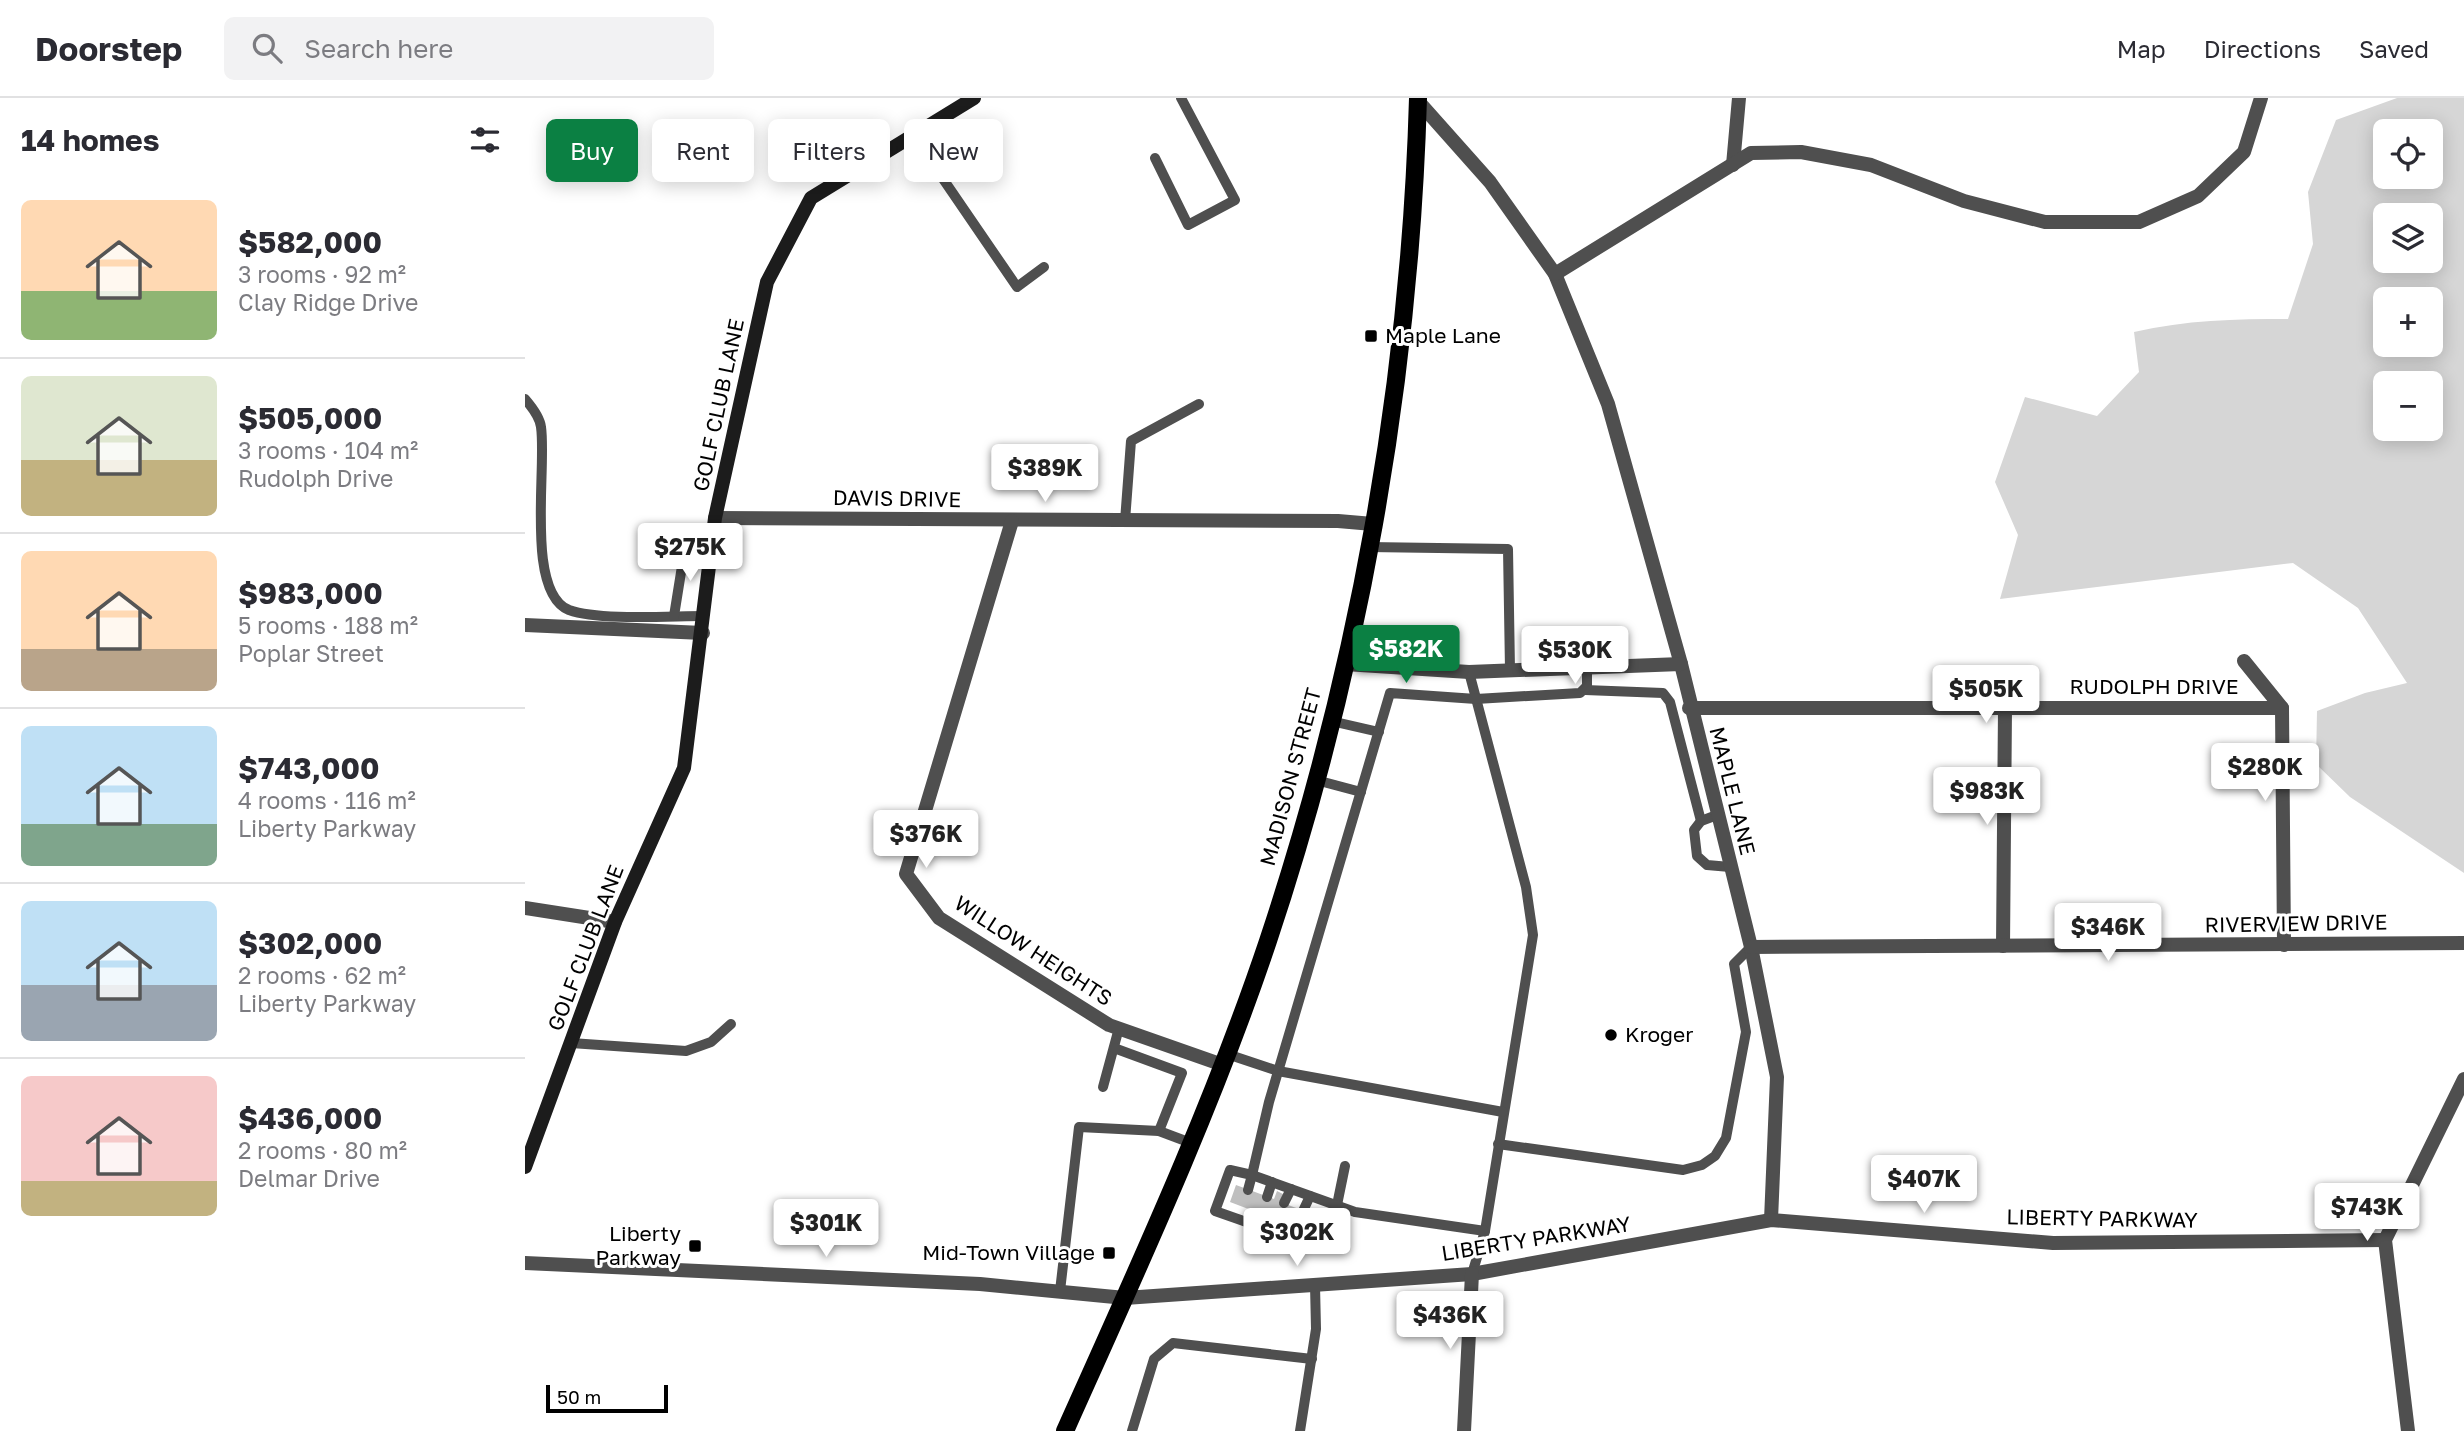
<!DOCTYPE html>
<html lang="en">
<head>
<meta charset="utf-8">
<style>
  :root { --surface:#fff; --page:#f2f2f3; --text:#2b2b33; --muted:#7c7c81; --line:#e1e1e2; --accent:#0b8043 }
  body { margin:0; font-family:"Golos Text",sans-serif; background:var(--page); color:var(--text); height:100vh; display:flex; flex-direction:column; font-size:26px; white-space:nowrap }
  * { box-sizing:border-box; margin:0 }
  p { font-size:23px; color:var(--muted) }
  .icon { flex:none; width:38px; height:38px; fill:none; stroke:currentColor; stroke-width:2; stroke-linecap:round; stroke-linejoin:round }
  .map { position:relative; flex:1; overflow:hidden }
  .panel { display:flex; flex-direction:column; background:var(--surface); width:525px }
  .panel>* { flex:none }
  .banner { position:absolute; left:21px; top:21px; width:665px; height:63px; display:flex; gap:14px }
  .fabs { position:absolute; left:1848px; top:21px; display:grid; gap:14px }
  .fabs a { display:grid; place-items:center; width:70px; height:70px; border-radius:10px; background:var(--surface); box-shadow:0 4px 18px #0003; font-size:35px }
  .scale { position:absolute; left:21px; bottom:18px; width:122px; box-sizing:border-box; padding-left:7px; border:4px solid #000; border-top:0; font-size:19px; line-height:24px; white-space:nowrap; color:#000; -webkit-text-stroke:5px #fff; paint-order:stroke }
  .price { position:absolute; translate:-50% -60px; padding:0 16px; border-radius:7px; background:#fff; color:#222; font-size:23px; line-height:46px; filter:drop-shadow(0 2px 4px #0008) }
  .price::after { content:''; position:absolute; left:50%; top:42px; width:21px; height:16px; margin-left:-10px; background:inherit; clip-path:polygon(0 0,100% 0,50% 100%) }
  .price.on { background:var(--accent); color:#fff }
  ul { padding:0; list-style:none }
  li { display:flex; align-items:center; gap:21px; height:175px; padding:0 21px }
  li+li { border-top:2px solid var(--line) }
  li span { display:grid; place-items:center; flex:none; width:196px; height:140px; border-radius:10px; color:#555 }
  li>.icon { margin-inline-start:auto }
  span .icon { width:84px; height:84px; fill:#fffc; stroke-width:1 }
  li b { font-size:30px }
  h2 { display:flex; justify-content:space-between; align-items:center; height:84px; padding:0 21px; font-size:30px }
  .pill { padding:0 24px; border-radius:10px; background:var(--surface); box-shadow:0 4px 18px #0003; font-size:24px; line-height:63px }
  .pill.on { background:var(--accent); color:#fff }
  header { display:flex; align-items:center; gap:42px; box-sizing:border-box; height:98px; padding:0 35px; background:var(--surface); border-bottom:2px solid var(--line) }
  header strong { font-size:33px }
  nav { display:flex; gap:38px; margin-inline-start:auto; font-size:24px }
  .search { width:490px; height:63px; background:var(--page); display:flex; align-items:center; gap:18px; box-sizing:border-box; padding:0 24px; border-radius:10px; color:var(--muted); font-size:26px }
  main { display:flex; flex:1; min-height:0 }
  .map>svg:first-child { display:block }
  .green { fill:#d6d6d6; fill-rule:evenodd }
  .building { fill:#bfbfbf }
  .lines { fill:none; stroke-linecap:round; stroke-linejoin:round }
  .lane { stroke:#4f4f4f; stroke-width:10 }
  .street { stroke:#4f4f4f; stroke-width:14 }
  .secondary { stroke:#1c1c1c; stroke-width:14 }
  .primary { stroke:#000; stroke-width:18 }
  .poi-dot { fill:#000; stroke:#fff; stroke-width:2.5 }
  .labels { text-anchor:middle; stroke-width:6; stroke-linejoin:round; paint-order:stroke }
  .poi-label { font-size:21px; fill:#000; stroke:#fff; text-anchor:start }
  .street-label { font-size:21px; fill:#000; stroke:#fff }
</style>
</head>
<body>
<header>
<strong>Doorstep</strong>
<div class="search"><svg class="icon" aria-label="search" viewBox="0 0 24 24"><circle cx="10" cy="10" r="6"/><path d="M15 15l6 6"/></svg>Search here</div>
<nav><a>Map</a><a>Directions</a><a>Saved</a></nav>
</header>
<main>
<section class="panel">
<h2>14 homes<svg class="icon" aria-label="filters" viewBox="0 0 24 24"><path d="M4 7h16M4 17h16"/><circle cx="9" cy="7" r="2"/><circle cx="15" cy="17" r="2"/></svg></h2>
<ul>
<li><span style="background:linear-gradient(#ffd9b3 65%,#8fb573 0)"><svg class="icon" aria-label="home" viewBox="0 0 24 24"><path d="M3 11l9-7 9 7M6 9v11h12V9"/></svg></span><div><b>$582,000</b><p>3 rooms · 92 m²</p><p>Clay Ridge Drive</p></div></li>
<li><span style="background:linear-gradient(#dfe7d0 60%,#c2b280 0)"><svg class="icon" aria-label="home" viewBox="0 0 24 24"><path d="M3 11l9-7 9 7M6 9v11h12V9"/></svg></span><div><b>$505,000</b><p>3 rooms · 104 m²</p><p>Rudolph Drive</p></div></li>
<li><span style="background:linear-gradient(#ffd9b3 70%,#b9a48a 0)"><svg class="icon" aria-label="home" viewBox="0 0 24 24"><path d="M3 11l9-7 9 7M6 9v11h12V9"/></svg></span><div><b>$983,000</b><p>5 rooms · 188 m²</p><p>Poplar Street</p></div></li>
<li><span style="background:linear-gradient(#bfe0f5 70%,#7fa58c 0)"><svg class="icon" aria-label="home" viewBox="0 0 24 24"><path d="M3 11l9-7 9 7M6 9v11h12V9"/></svg></span><div><b>$743,000</b><p>4 rooms · 116 m²</p><p>Liberty Parkway</p></div></li>
<li><span style="background:linear-gradient(#bfe0f5 60%,#9aa5b1 0)"><svg class="icon" aria-label="home" viewBox="0 0 24 24"><path d="M3 11l9-7 9 7M6 9v11h12V9"/></svg></span><div><b>$302,000</b><p>2 rooms · 62 m²</p><p>Liberty Parkway</p></div></li>
<li><span style="background:linear-gradient(#f6c9c9 75%,#c2b280 0)"><svg class="icon" aria-label="home" viewBox="0 0 24 24"><path d="M3 11l9-7 9 7M6 9v11h12V9"/></svg></span><div><b>$436,000</b><p>2 rooms · 80 m²</p><p>Delmar Drive</p></div></li>
</ul>
</section>
<div class="map">
<svg width="1939" height="1333" viewBox="0 0 1939 1333">
  <rect width="100%" height="100%" fill="#fff"/>
  <path class="green" d="M1872,0H1939V775L1825,699L1791,666L1792,613L1840,595L1882,585L1833,510L1768,465L1475,501L1493,437L1470,384L1500,299L1572,318L1614,274L1609,234C1661,222 1710,221 1763,221L1788,146L1783,94L1811,22ZM1860,33H1906V79H1860ZM1860,117H1906V163H1860ZM1860,201H1906V247H1860ZM1860,285H1906V331H1860Z"/>
  <path class="building" d="M711,1087L749,1101L752,1093L758,1096L755,1104L793,1118L787,1135L705,1104Z"/>
  <g class="lines">
    <g class="lane">
      <path d="M388,37L492,189L519,169"/>
      <path d="M630,60L663,127L710,102L656,0"/>
      <path d="M0,301C6,308 15,320 16,329C22,370 0,494 44,512C75,523 144,518 179,518"/>
      <path d="M600,423L606,343L674,306"/>
      <path d="M843,449L983,451L985,572"/>
      <path d="M149,518L162,437L188,438"/>
      <path d="M944,574L1001,789L1008,837L960,1133L947,1176"/>
      <path d="M1060,592L1138,595L1145,604L1176,723"/>
      <path d="M806,623L854,634"/>
      <path d="M791,682L836,694"/>
      <path d="M1192,717L1176,723L1169,732L1172,758L1182,767L1205,769"/>
      <path d="M46,945L161,953L186,944L206,926"/>
      <path d="M702,956L753,973L978,1014"/>
      <path d="M578,989L594,930"/>
      <path d="M634,1033L666,1045"/>
      <path d="M973,1046L1158,1072L1177,1067L1190,1058L1201,1040L1221,934L1209,866L1226,849"/>
      <path d="M723,1092L727,1077L705,1072L690,1113L784,1146L812,1107L820,1068"/>
      <path d="M742,1099L747,1084"/>
      <path d="M759,1105L766,1091"/>
      <path d="M778,1113L785,1098"/>
      <path d="M960,1133L830,1114L727,1077L744,1004L865,595L951,601L1055,595L1062,588V570"/>
      <path d="M535,1193L554,1029L634,1033L657,975L589,950"/>
      <path d="M607,1333L629,1261L648,1245L787,1261"/>
      <path d="M775,1333L791,1231L790,1187"/>
    </g>
    <g class="street">
      <path d="M893,3L965,84L1030,176L1083,306L1156,566L1226,849L1252,979L1246,1122"/>
      <path d="M1208,67L1214,0"/>
      <path d="M1030,176L1226,55L1276,54L1346,67L1439,103L1520,124H1614L1673,98L1719,54L1736,0"/>
      <path d="M190,420L813,423L848,426"/>
      <path d="M487,423L381,776L414,820L584,927L698,967"/>
      <path d="M0,527L178,535"/>
      <path d="M1719,563L1757,610L1759,847"/>
      <path d="M820,566L944,574L1156,566"/>
      <path d="M1164,610H1757"/>
      <path d="M0,810L90,824"/>
      <path d="M1478,848L1480,610"/>
      <path d="M1226,849L1939,845"/>
      <path d="M0,1165L455,1186L600,1200L947,1176L1246,1122L1528,1145L1860,1142"/>
      <path d="M939,1333L947,1176"/>
      <path d="M1883,1333L1860,1142L1939,981"/>
    </g>
    <path class="secondary" d="M0,1069L90,824L159,670L190,420L242,184L286,100L449,0"/>
    <path class="primary" d="M540,1333C612,1172 687,1010 743,843C833,573 885,285 893,0"/>
  </g>
  <g class="poi-dot">
    <rect x="839" y="231" width="14" height="14" rx="3.5"/>
    <circle cx="1086" cy="937" r="7"/>
    <rect x="163" y="1141" width="14" height="14" rx="3.5"/>
    <rect x="577" y="1148" width="14" height="14" rx="3.5"/>
  </g>
  <g class="labels">
    <g class="poi-label">
      <text x="860" y="245">Maple Lane</text>
      <text x="1100" y="944">Kroger</text>
      <text x="156" y="1143" text-anchor="end">Liberty<tspan x="156" dy="24">Parkway</tspan></text>
      <text x="570" y="1162" text-anchor="end">Mid-Town Village</text>
    </g>
    <g class="street-label">
      <text transform="translate(194 307) rotate(-78)" y="7">GOLF CLUB LANE</text>
      <text transform="translate(372 401) rotate(1)" y="7">DAVIS DRIVE</text>
      <text x="1629" y="596">RUDOLPH DRIVE</text>
      <text transform="translate(766 679) rotate(-75)" y="7">MADISON STREET</text>
      <text transform="translate(1207 693) rotate(76)" y="7">MAPLE LANE</text>
      <text transform="translate(1771 826) rotate(-1)" y="7">RIVERVIEW DRIVE</text>
      <text transform="translate(61 850) rotate(-69)" y="7">GOLF CLUB LANE</text>
      <text transform="translate(508 853) rotate(33)" y="7">WILLOW HEIGHTS</text>
      <text transform="translate(1577 1121) rotate(1)" y="7">LIBERTY PARKWAY</text>
      <text transform="translate(1011 1141) rotate(-9)" y="7">LIBERTY PARKWAY</text>
    </g>
  </g>
</svg>
<div class="fabs">
<a><svg class="icon" aria-label="locate" viewBox="0 0 24 24"><circle cx="12" cy="12" r="6"/><path d="M12 2v4M12 18v4M2 12h4M18 12h4"/></svg></a>
<a><svg class="icon" aria-label="layers" viewBox="0 0 24 24"><path d="M12 4l9 5-9 5-9-5zM3 14l9 5 9-5"/></svg></a>
<a>+</a>
<a>−</a>
</div>
<div class="scale">50 m</div>
<b class="price" style="left:520px;top:406px">$389K</b>
<b class="price" style="left:165px;top:485px">$275K</b>
<b class="price on" style="left:881px;top:587px">$582K</b>
<b class="price" style="left:1050px;top:588px">$530K</b>
<b class="price" style="left:1461px;top:627px">$505K</b>
<b class="price" style="left:1740px;top:705px">$280K</b>
<b class="price" style="left:1462px;top:729px">$983K</b>
<b class="price" style="left:401px;top:772px">$376K</b>
<b class="price" style="left:1583px;top:865px">$346K</b>
<b class="price" style="left:1399px;top:1117px">$407K</b>
<b class="price" style="left:1842px;top:1145px">$743K</b>
<b class="price" style="left:301px;top:1161px">$301K</b>
<b class="price" style="left:772px;top:1170px">$302K</b>
<b class="price" style="left:925px;top:1253px">$436K</b>
<div class="banner">
<a class="pill on">Buy</a>
<a class="pill">Rent</a>
<a class="pill">Filters</a>
<a class="pill">New</a>
</div>
</div>
</main>
</body>
</html>
